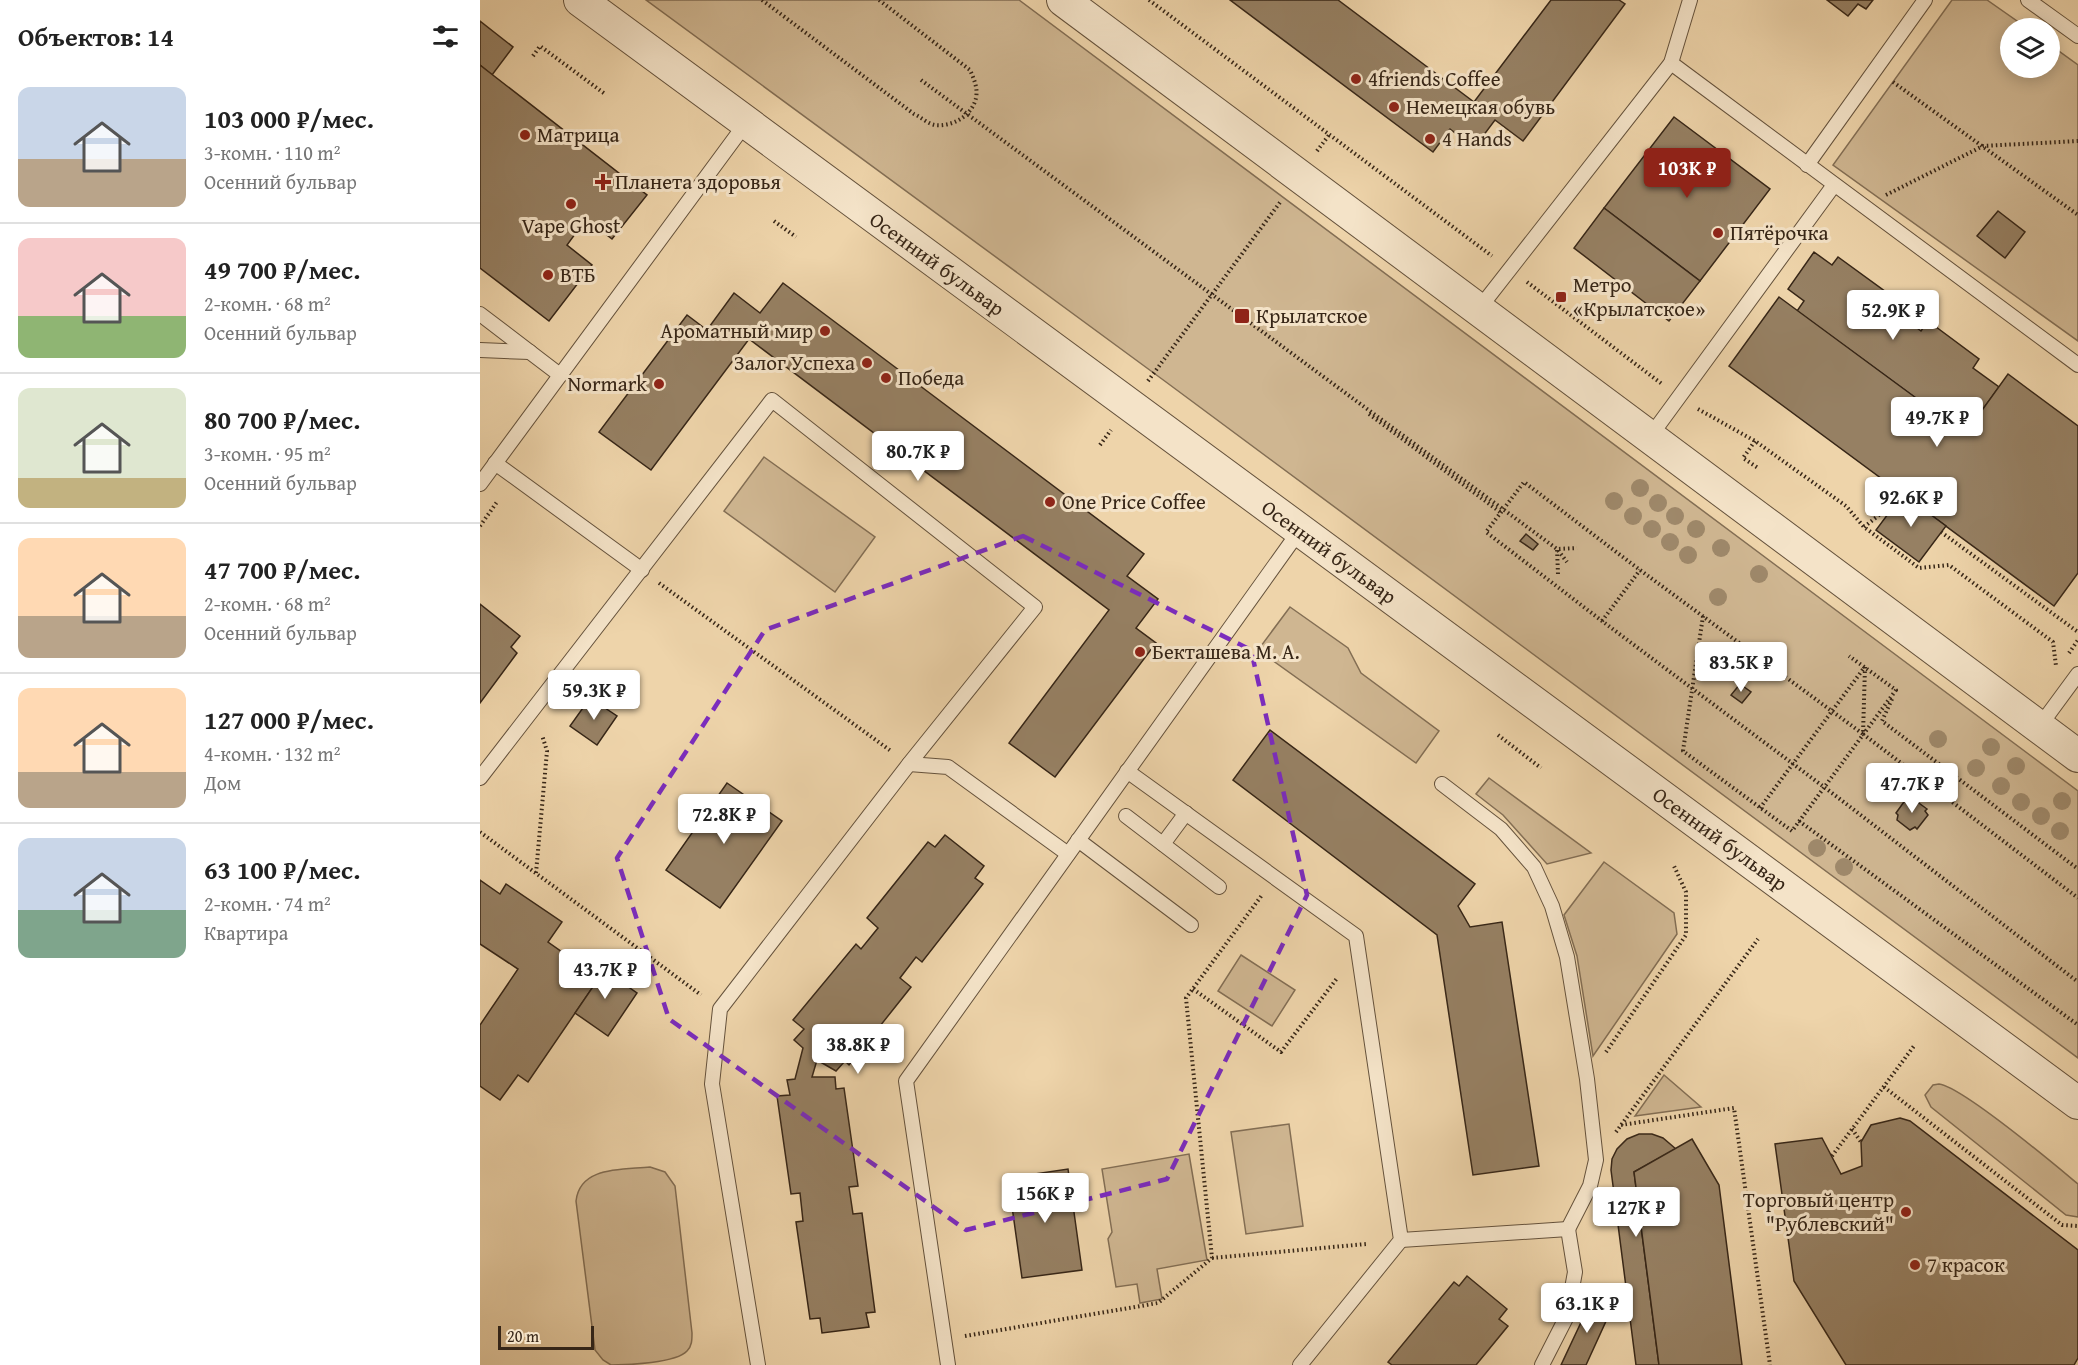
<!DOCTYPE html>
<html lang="ru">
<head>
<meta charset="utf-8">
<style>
  :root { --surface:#fff; --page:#f6f6f6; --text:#222; --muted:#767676; --line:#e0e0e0; --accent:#8f2418 }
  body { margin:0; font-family:"Gentium Book Plus",serif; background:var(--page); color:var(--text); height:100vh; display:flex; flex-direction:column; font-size:22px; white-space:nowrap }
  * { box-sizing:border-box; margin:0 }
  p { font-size:20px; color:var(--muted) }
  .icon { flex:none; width:33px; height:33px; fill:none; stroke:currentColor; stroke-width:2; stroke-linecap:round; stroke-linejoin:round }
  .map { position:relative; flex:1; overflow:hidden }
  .drawer { display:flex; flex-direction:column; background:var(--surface); width:480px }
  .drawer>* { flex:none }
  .fabs { position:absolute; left:1520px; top:18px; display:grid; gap:12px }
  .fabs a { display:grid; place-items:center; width:60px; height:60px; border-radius:50%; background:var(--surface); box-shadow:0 3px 15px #0003; font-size:30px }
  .scale { position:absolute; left:18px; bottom:15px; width:96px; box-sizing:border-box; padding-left:6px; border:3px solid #372617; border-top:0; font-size:16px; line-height:21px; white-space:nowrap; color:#372617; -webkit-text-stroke:4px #f4e3c8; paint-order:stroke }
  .price { position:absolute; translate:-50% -51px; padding:0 14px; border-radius:6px; background:#fff; color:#222; font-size:20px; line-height:39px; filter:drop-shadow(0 2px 3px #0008) }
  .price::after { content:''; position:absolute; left:50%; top:36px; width:18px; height:14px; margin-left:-9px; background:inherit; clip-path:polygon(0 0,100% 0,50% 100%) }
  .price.on { background:var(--accent); color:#fff }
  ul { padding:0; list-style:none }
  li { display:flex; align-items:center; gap:18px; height:150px; padding:0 18px }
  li+li { border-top:2px solid var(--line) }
  li span { display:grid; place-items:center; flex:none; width:168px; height:120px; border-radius:12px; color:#555 }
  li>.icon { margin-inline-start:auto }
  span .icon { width:72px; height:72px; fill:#fffc; stroke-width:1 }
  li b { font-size:26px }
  h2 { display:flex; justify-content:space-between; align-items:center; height:72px; padding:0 18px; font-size:26px }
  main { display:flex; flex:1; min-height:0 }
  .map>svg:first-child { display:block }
  .green { fill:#cfb691; stroke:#836e54; stroke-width:1.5 }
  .building { fill:#968063; stroke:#372617; stroke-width:1.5 }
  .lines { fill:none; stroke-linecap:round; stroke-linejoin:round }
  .service-casing { stroke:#65523c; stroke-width:16 }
  .tertiary-casing { stroke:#65523c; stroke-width:34 }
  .path { stroke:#372617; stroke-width:4; stroke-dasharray:1.5 3; stroke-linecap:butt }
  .service { stroke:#f4e3c8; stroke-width:14 }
  .tertiary { stroke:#f4e3c8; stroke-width:32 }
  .tree { fill:#9e886a }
  .marked { fill:none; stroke:#7b2cbf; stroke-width:4.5; stroke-dasharray:12 8; stroke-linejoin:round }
  .poi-dot { fill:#8f2418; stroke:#f4e3c8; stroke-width:2 }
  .labels { text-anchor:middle; stroke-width:6; stroke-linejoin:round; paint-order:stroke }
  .poi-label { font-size:21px; fill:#372617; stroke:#f4e3c8; text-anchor:start }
  .street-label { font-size:21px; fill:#372617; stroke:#f4e3c8 }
</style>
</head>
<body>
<main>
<section class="drawer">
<h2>Объектов: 14<svg class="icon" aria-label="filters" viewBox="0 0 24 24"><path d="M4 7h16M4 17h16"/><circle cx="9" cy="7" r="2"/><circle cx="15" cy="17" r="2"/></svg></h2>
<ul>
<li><span style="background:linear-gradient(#c9d6e8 60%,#b9a48a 0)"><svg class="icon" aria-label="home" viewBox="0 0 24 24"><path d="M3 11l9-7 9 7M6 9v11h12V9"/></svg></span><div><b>103 000 ₽/мес.</b><p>3-комн. · 110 m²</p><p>Осенний бульвар</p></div></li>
<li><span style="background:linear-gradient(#f6c9c9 65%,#8fb573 0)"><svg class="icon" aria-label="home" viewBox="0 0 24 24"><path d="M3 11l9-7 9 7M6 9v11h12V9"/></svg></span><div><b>49 700 ₽/мес.</b><p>2-комн. · 68 m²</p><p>Осенний бульвар</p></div></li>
<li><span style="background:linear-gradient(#dfe7d0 75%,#c2b280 0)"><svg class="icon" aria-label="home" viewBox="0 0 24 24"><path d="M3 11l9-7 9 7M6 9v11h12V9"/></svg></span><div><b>80 700 ₽/мес.</b><p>3-комн. · 95 m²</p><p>Осенний бульвар</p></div></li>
<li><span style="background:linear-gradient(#ffd9b3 65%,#b9a48a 0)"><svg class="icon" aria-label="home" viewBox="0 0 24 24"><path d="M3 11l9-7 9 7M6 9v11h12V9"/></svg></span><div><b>47 700 ₽/мес.</b><p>2-комн. · 68 m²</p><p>Осенний бульвар</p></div></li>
<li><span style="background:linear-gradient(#ffd9b3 70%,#b9a48a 0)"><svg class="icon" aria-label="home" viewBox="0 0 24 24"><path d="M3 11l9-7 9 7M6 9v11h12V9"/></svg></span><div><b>127 000 ₽/мес.</b><p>4-комн. · 132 m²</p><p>Дом</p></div></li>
<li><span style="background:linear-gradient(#c9d6e8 60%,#7fa58c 0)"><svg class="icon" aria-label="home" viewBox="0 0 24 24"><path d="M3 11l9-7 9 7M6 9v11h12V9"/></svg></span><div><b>63 100 ₽/мес.</b><p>2-комн. · 74 m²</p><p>Квартира</p></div></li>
</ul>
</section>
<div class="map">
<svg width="1598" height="1365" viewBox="0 0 1598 1365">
  <rect width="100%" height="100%" fill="#eed4aa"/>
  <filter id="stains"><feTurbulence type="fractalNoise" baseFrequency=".00333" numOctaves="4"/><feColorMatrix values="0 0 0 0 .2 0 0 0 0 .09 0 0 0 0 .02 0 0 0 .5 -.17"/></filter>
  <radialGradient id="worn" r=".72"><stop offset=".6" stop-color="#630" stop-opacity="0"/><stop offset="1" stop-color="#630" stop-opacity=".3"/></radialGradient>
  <g class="green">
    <path d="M166,0H539L1598,791V1058L686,382Z"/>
    <path d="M1472,0H1507L1547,28H1530V68H1569V44L1598,65V341L1353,165Z"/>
    <path d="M284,457L395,537L355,592L244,511Z"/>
    <path d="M810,607L868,648L881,673L959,731L936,763L778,650Z"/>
    <path d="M1009,778L1111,853L1067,864L1023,815L996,794Z"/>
    <path d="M1124,862L1194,913L1197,934L1113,1056L1097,956L1084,915Z"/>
    <path d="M761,955L815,990L792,1026L738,991Z"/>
    <path d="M1184,1075L1221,1107L1155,1116Z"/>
    <path d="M1459,1084C1483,1087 1575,1165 1598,1184V1217L1586,1215L1451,1107L1445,1095L1453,1085Z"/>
    <path d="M809,1124L823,1226L766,1234L751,1132Z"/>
    <path d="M709,1154L727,1260L677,1269L682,1299L660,1303L657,1284L636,1287L628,1239L632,1232L622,1169Z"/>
    <path d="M170,1167L185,1172L195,1186L212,1333C212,1340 212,1346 207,1351C196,1363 148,1365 131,1365L123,1360L115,1350L96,1201C100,1166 142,1170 170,1167Z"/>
  </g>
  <g class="building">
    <path d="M750,0H858L994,102L1071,0H1139L1145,4L1043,141L1015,120L994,148L970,129L953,152Z"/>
    <path d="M1347,0H1393L1386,9L1378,4L1368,16Z"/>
    <path d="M0,21L33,47L12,75L0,65Z"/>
    <path d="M0,65L167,195L132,239L106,219L87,245L112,265L69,321L0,268Z"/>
    <path d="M1194,117L1290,189L1220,281L1124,208Z"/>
    <path d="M1124,208L1220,281L1189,321L1094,248Z"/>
    <path d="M1518,211L1545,232L1525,258L1497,236Z"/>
    <path d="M1334,252L1352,265L1358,257L1406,292L1400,300L1441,331L1448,321L1499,359L1493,368L1519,387L1485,434L1317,311L1324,301L1308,289Z"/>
    <path d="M303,283L664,554L647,576L678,599L656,628L676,643L575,777L529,743L629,610L269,339L171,470L119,432L207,315L227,330L254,293L280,313Z"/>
    <path d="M1299,297L1485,434L1528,374L1598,426V573L1574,606L1249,366Z"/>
    <path d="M1423,494L1466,526L1439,562L1396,530Z"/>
    <path d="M1046,534L1058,544L1053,550L1040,541Z"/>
    <path d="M0,604L40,636L31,647L37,653L0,703Z"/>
    <path d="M1260,684L1271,692L1262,703L1251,695Z"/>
    <path d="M110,698L137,716L117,745L90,726Z"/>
    <path d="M790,730L995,884L978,906L990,927L1022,922L1059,1166L993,1175L957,935L753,780Z"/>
    <path d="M247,783L302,821L240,908L186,870Z"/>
    <path d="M1432,798L1447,809L1445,811L1448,815L1437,829L1435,827L1430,830L1417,820L1418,815L1416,813L1426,799L1429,801Z"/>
    <path d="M465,835L504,866L495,878L503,884L442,962L436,957L420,978L431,987L369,1065L365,1061L356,1071L337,1060L332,1077H355L356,1089L364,1088L378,1186L369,1187L373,1214L382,1213L395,1312L386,1313L389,1327L342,1333L340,1318L330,1319L316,1222L323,1221L320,1193L311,1194L297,1096L310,1095L307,1080L315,1079L323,1048L314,1040L324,1029L313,1020L376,944L381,949L398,928L387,918L448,842L455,847Z"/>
    <path d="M0,880L20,894L26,884L82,922L68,942L119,978L48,1082L38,1075L20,1100L0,1086V1025L38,969L0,944Z"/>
    <path d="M105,957L157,993L128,1036L95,1013L119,978L100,965Z"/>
    <path d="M1420,1118L1430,1121L1598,1250V1358L1594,1365H1366L1314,1281L1295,1144L1342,1138L1361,1174L1382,1166L1381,1142L1391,1125Z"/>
    <path d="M1159,1134H1172L1183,1138L1196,1149L1154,1172L1179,1365H1156L1131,1170L1132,1159L1137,1149L1147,1139Z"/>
    <path d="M1212,1139L1239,1185L1262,1365H1179L1154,1172Z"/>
    <path d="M588,1169L602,1270L542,1278L528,1178Z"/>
    <path d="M987,1276L1027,1309L1019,1319L1028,1326L996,1365H912L908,1362L974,1282L979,1286Z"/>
    <path d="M1112,1299L1132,1308L1106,1365H1081Z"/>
  </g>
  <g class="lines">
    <defs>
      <g id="service">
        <path d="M1548,0L1598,36"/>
        <path d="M1191,63L1598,365"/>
        <path d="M1327,165L1445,0"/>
        <path d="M998,310L1191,63L1210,0"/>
        <path d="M0,314L80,375"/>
        <path d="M0,350L50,352"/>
        <path d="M1169,438L1354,185"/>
        <path d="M15,463L162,570"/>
        <path d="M0,484L266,123"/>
        <path d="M1559,727L1598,674"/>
        <path d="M429,764L468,767L588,854"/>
        <path d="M647,771L876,936L921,1240L820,1365"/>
        <path d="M0,778L292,400L555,607L429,764L240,1009L232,1084L278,1365"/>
        <path d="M962,784L1021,829L1054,867L1072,906L1087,957L1107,1079L1116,1160L1110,1186L1088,1229"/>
        <path d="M646,816L739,887"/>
        <path d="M598,840L711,925"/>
        <path d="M683,844L706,813"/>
        <path d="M921,1240L1088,1229L1095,1272L1087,1316L1062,1365"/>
        <path d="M468,1365L426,1081L820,530"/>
      </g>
      <g id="tertiary">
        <path d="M100,0L1598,1103"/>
        <path d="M583,0L1598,756"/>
      </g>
    </defs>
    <use href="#service" class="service-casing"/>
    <use href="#tertiary" class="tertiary-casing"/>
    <g class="path">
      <path d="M282,0L434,114C441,117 448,124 455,125C472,127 492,116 496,98C498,88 494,79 490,70L399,0"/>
      <path d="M669,0L1012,256"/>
      <path d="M53,56L60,46L125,94"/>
      <path d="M441,80L1077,549L1087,562"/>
      <path d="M1413,82L1598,215"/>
      <path d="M837,151L849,135"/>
      <path d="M1406,195L1503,146L1598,141"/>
      <path d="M294,221L316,237"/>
      <path d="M1047,282L1182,384"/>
      <path d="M668,381L801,201"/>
      <path d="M1218,409L1275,441L1366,506L1384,527L1439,568L1469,565L1573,642L1576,666"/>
      <path d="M889,414L1020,512"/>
      <path d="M1275,441L1263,458L1278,468"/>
      <path d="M620,445L631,430"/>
      <path d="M0,526L17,502"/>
      <path d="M1384,527L1418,500"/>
      <path d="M1461,532L1598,632"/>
      <path d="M1078,574L1077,549L1097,548"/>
      <path d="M179,583L411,751"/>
      <path d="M1223,616L1203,751L1312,831L1416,690L1369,656"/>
      <path d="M1122,621L1160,570"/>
      <path d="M1589,653L1598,640"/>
      <path d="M1385,667L1383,734L1160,570L1044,482L1006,532L1122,621L1352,793L1598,982"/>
      <path d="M1412,699L1402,721L1598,869"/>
      <path d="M1383,734L1598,898"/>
      <path d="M1018,735L1061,768"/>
      <path d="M1280,808L1384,668"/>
      <path d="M1319,821L1598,1025"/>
      <path d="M0,832L221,995"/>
      <path d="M56,873L67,751L62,735"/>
      <path d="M713,989L801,1052L858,977"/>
      <path d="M1126,1052L1206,935V892L1194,866"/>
      <path d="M1404,1087L1582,1225L1598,1226"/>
      <path d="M1141,1125L1254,1108L1290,1365"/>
      <path d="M1372,1129L1381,1142"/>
      <path d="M1136,1132L1278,939"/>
      <path d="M1352,1156L1434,1046"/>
      <path d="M732,1258L886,1244"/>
      <path d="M485,1336L678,1303L732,1258L706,998L782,895"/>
    </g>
    <use href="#service" class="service"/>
    <use href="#tertiary" class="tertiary"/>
  </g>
  <g class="tree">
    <circle cx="1160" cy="488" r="9"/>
    <circle cx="1134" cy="501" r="9"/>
    <circle cx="1178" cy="503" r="9"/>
    <circle cx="1153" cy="516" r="9"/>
    <circle cx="1195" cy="516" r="9"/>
    <circle cx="1172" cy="529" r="9"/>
    <circle cx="1216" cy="529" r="9"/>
    <circle cx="1190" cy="542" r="9"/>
    <circle cx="1241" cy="548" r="9"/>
    <circle cx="1208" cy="555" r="9"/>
    <circle cx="1279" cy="574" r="9"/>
    <circle cx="1238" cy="597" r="9"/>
    <circle cx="1458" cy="739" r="9"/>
    <circle cx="1511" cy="747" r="9"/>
    <circle cx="1536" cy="766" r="9"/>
    <circle cx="1496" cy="768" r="9"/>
    <circle cx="1521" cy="786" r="9"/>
    <circle cx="1582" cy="801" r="9"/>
    <circle cx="1541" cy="802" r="9"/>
    <circle cx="1561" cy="816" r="9"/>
    <circle cx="1580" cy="831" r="9"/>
    <circle cx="1337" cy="848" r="9"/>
    <circle cx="1364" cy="867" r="9"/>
  </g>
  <path class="marked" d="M543,536L771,650L827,895L687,1179L486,1230L189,1019L137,858L285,630Z"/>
  <g class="poi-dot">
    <circle cx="876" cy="79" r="6"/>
    <circle cx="914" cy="107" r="6"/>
    <circle cx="45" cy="135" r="6"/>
    <circle cx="950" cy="139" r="6"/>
    <path d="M120 173h6v6h6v6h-6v6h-6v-6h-6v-6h6z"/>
    <circle cx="91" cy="204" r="6"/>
    <circle cx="1238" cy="233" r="6"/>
    <circle cx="68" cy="275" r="6"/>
    <rect x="1075" y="291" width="12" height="12" rx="3"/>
    <rect x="754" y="308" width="16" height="16" rx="3"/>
    <circle cx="345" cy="331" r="6"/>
    <circle cx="387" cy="363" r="6"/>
    <circle cx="406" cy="378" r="6"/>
    <circle cx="179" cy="384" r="6"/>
    <circle cx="570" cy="502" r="6"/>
    <circle cx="660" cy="652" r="6"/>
    <circle cx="1426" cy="1212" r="6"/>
    <circle cx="1435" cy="1265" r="6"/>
  </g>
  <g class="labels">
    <g class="poi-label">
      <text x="888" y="86">4friends Coffee</text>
      <text x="926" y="114">Немецкая обувь</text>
      <text x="57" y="142">Матрица</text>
      <text x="962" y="146">4 Hands</text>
      <text x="135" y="189">Планета здоровья</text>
      <text x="91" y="233" text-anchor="middle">Vape Ghost</text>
      <text x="1250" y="240">Пятёрочка</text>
      <text x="80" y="282">ВТБ</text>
      <text x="1093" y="292">Метро<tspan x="1093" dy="24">«Крылатское»</tspan></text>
      <text x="776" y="323">Крылатское</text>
      <text x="333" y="338" text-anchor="end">Ароматный мир</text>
      <text x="375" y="370" text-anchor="end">Залог Успеха</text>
      <text x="418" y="385">Победа</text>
      <text x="167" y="391" text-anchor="end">Normark</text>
      <text x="582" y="509">One Price Coffee</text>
      <text x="672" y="659">Бекташева М. А.</text>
      <text x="1414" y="1207" text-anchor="end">Торговый центр<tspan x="1414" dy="24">"Рублевский"</tspan></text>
      <text x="1447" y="1272">7 красок</text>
    </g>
    <g class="street-label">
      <text transform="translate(457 264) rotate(36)" y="7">Осенний бульвар</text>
      <text transform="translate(849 552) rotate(36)" y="7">Осенний бульвар</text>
      <text transform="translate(1240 839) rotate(36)" y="7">Осенний бульвар</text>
    </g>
  </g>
  <rect width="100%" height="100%" filter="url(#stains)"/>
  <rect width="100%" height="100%" fill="url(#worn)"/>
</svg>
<div class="fabs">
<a><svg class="icon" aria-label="layers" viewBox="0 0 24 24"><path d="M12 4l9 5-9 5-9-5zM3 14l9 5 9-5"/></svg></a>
</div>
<div class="scale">20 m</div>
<b class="price on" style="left:1207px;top:199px">103K ₽</b>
<b class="price" style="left:1413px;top:341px">52.9K ₽</b>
<b class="price" style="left:1457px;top:448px">49.7K ₽</b>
<b class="price" style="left:438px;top:482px">80.7K ₽</b>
<b class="price" style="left:1431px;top:528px">92.6K ₽</b>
<b class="price" style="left:1261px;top:693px">83.5K ₽</b>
<b class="price" style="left:114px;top:721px">59.3K ₽</b>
<b class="price" style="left:1432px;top:814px">47.7K ₽</b>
<b class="price" style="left:244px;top:845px">72.8K ₽</b>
<b class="price" style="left:125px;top:1000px">43.7K ₽</b>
<b class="price" style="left:378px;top:1075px">38.8K ₽</b>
<b class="price" style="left:565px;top:1224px">156K ₽</b>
<b class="price" style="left:1156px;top:1238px">127K ₽</b>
<b class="price" style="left:1107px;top:1334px">63.1K ₽</b>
</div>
</main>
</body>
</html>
